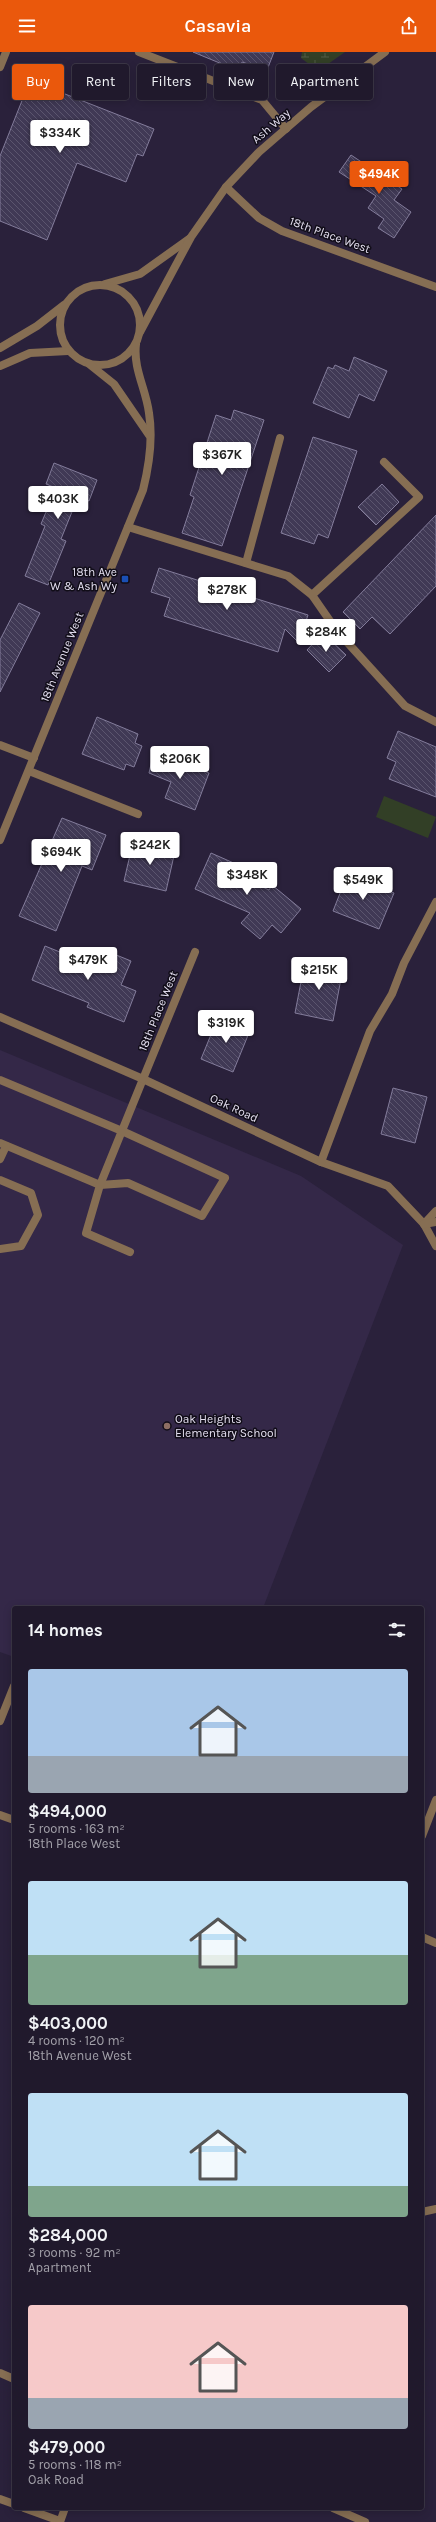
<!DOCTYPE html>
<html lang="en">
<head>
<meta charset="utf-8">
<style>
  :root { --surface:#20192c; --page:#2d2638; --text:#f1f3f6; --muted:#a2a0a9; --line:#3d3848; --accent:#ea580c }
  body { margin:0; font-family:Karla,sans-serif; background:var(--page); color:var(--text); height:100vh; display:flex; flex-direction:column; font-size:15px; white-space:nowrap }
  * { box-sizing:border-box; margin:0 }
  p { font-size:13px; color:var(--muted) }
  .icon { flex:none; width:22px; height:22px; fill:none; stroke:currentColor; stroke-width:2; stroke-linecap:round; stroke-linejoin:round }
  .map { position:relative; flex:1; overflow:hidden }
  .drawer { position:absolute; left:12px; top:1554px; width:412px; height:904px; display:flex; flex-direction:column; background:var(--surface); border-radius:4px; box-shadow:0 2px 10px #0003,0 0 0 1px var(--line) }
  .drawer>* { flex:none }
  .hud { position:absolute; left:12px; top:12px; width:412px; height:36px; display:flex; gap:8px }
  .price { position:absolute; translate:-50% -34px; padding:0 9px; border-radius:4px; background:#fff; color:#222; font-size:13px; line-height:26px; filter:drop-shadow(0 1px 2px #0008) }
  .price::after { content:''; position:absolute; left:50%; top:24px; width:12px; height:9px; margin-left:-6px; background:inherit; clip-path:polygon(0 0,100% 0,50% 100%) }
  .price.on { background:var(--accent); color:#fff }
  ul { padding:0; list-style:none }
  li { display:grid; align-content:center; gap:8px; height:212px; padding:0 16px }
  li span { display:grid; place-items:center; height:124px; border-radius:4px; color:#555 }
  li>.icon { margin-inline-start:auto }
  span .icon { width:72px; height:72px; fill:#fffc; stroke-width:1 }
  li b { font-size:17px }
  h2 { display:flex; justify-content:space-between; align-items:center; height:48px; padding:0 16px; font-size:17px }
  .chip { padding:0 14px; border-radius:4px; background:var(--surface); box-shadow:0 2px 10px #0003,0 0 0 1px var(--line); font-size:14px; line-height:36px }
  .chip.on { background:var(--accent); color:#fff }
  header { display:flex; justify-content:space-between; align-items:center; height:52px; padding:0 16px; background:var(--accent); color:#fff; font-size:18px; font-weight:600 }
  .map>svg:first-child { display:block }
  .built { fill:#342848 }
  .wetland { fill:url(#wetland-marsh) }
  .pitch { fill:#323f26 }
  .building { fill:url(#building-back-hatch); stroke:#837c9b }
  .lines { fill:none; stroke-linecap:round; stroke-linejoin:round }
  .service { stroke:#866e53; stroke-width:8 }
  .minor { stroke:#866e53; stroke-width:8 }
  .tertiary { stroke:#866e53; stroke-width:8 }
  .transit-dot { fill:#1a4fb4; stroke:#110d18; stroke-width:1.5 }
  .education-dot { fill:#8d6e63; stroke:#110d18; stroke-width:1.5 }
  .labels { text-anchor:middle; stroke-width:3; stroke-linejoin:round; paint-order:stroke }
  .street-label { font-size:12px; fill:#e4dff0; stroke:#110d18 }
  .poi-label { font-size:12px; fill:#e4dff0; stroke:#110d18; text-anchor:end }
</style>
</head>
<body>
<header><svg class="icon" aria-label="menu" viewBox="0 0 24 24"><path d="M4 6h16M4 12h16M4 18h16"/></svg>Casavia<svg class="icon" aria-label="share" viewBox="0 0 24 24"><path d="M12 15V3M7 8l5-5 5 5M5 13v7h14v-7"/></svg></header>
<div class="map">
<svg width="436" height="2470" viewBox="0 0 436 2470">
  <defs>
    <pattern id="wetland-marsh" width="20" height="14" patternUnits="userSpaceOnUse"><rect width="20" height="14" fill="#323f26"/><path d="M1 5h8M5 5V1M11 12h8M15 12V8" fill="none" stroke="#505a46"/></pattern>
    <pattern id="building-back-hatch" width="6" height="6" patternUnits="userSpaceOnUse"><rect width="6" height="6" fill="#403955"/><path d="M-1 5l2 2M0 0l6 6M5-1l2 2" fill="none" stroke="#5b556e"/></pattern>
  </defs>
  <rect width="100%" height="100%" fill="#2a213b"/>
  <path class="built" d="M0,998L301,1124L403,1193L263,1556H14V1605L0,1600Z"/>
  <path class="wetland" d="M302,0H345L318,19L301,6Z"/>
  <path class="pitch" d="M384,744L436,765L428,786L376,765Z"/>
  <g class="building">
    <path d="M193,0H274L267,18L242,10L239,19Z"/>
    <path d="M32,29L154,77L143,104L137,102L126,130L77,111L47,188L0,169V104L27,36H29Z"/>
    <path d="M351,103L402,137L394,148L411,160L394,186L378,176L384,167L368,156L376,144L339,120Z"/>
    <path d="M354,305L387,319L374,349L359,342L349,366L313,351L328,315L333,317L335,313L349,319Z"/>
    <path d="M234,358L264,368L222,494L182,481L194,445L190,443L216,363L231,368Z"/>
    <path d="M313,385L357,399L328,486L318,482L314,492L281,481Z"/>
    <path d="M54,411L97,428L89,449L78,445L61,487L66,489L48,533L25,524L45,474L41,472L56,436L46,432Z"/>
    <path d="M382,432L399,450L376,473L358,455Z"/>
    <path d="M436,463V534L390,582L372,565L360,577L343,560Z"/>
    <path d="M159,516L308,563L299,591L285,577L278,600L164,564L170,546L151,540Z"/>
    <path d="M19,551L40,561L0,640V588Z"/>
    <path d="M323,581L346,603L329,620L307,598Z"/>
    <path d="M97,665L138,682L135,691L142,694L134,715L126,712L124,718L82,702Z"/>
    <path d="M398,679L436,695V745L389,727L396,710L387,706Z"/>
    <path d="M154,699L209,721L195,758L165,746L171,730L149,721Z"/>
    <path d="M62,766L106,783L92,818L82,814L56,879L19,864Z"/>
    <path d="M133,790L175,799L166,839L124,829Z"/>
    <path d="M211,801L245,816L241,825L269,838L272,833L301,857L281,881L272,873L260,887L241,871L250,861L195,837Z"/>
    <path d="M348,821L394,841L379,877L333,859Z"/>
    <path d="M45,894L102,917L109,900L131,909L121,933L136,939L124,970L87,955L89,951L32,928Z"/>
    <path d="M305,909L343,916L333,969L295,961Z"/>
    <path d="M219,963L251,976L233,1020L201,1007Z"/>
    <path d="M393,1036L427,1045L415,1091L381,1082Z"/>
  </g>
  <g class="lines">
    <g class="service">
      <path d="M139,0L262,48L286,77"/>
      <path d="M0,15L6,0"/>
      <path d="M128,475L288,524L312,543L337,579L405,654L436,670"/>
      <path d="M246,511L280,386"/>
      <path d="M312,543L419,445L384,410"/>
      <path d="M0,1028L122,1079L225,1126L202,1164L128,1131L100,1133L0,1091"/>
      <path d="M0,1107L6,1094"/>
      <path d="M0,1128L31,1141L38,1163L21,1194L0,1197"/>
      <path d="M130,1200L86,1181L100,1133L143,1027"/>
      <path d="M422,1885L436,1891"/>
    </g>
    <g class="minor">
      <path d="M226,135L259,166L282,179L436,235"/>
      <path d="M0,693L34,706"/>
      <path d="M29,719L138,762"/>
      <path d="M0,965L143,1027L321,1110L388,1134L424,1172L436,1194"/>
      <path d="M143,1027L195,900"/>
      <path d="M321,1110L370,979L392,942L404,911L436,850"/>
      <path d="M424,1172L436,1159"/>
      <path d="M424,1172L436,1170"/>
      <path d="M0,1669L14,1634"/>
      <path d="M0,1763L14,1768"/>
      <path d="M422,1784L436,1748"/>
      <path d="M422,2160L436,2157"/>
      <path d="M0,2321L14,2327"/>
      <path d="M0,2447L14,2452"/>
      <path d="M24,2456L60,2469"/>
      <path d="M333,2456L365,2470"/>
      <path d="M60,2470L65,2456"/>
    </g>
    <g class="tertiary">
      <path d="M105,232L140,222L189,187"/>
      <circle cx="100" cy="273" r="40"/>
      <path d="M140,280L191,185L226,135L259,100L311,55L385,0"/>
      <path d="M0,296L37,274L64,253"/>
      <path d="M89,312L114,332L149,383"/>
      <path d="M0,314L30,301L68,299"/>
      <path d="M0,788L143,438C149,414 153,386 149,361C146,337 133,317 136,292"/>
    </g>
  </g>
  <rect class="transit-dot" x="121" y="523" width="8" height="8" rx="2"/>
  <circle class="education-dot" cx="167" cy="1374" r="4"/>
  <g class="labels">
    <g class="street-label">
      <text transform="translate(271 74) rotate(-41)" y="4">Ash Way</text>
      <text transform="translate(330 183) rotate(20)" y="4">18th Place West</text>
      <text transform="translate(62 605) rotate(-68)" y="4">18th Avenue West</text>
      <text transform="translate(158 959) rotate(-68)" y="4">18th Place West</text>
      <text transform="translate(234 1056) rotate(25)" y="4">Oak Road</text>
    </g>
    <g class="poi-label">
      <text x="117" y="524">18th Ave<tspan x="117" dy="14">W &amp; Ash Wy</tspan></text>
      <text x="175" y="1371" text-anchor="start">Oak Heights<tspan x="175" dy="14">Elementary School</tspan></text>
    </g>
  </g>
</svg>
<b class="price" style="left:60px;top:102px">$334K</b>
<b class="price on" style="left:379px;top:143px">$494K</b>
<b class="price" style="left:222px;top:424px">$367K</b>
<b class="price" style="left:58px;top:468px">$403K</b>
<b class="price" style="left:227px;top:559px">$278K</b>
<b class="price" style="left:326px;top:601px">$284K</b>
<b class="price" style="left:180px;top:728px">$206K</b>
<b class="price" style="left:150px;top:814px">$242K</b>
<b class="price" style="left:61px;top:821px">$694K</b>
<b class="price" style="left:247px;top:844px">$348K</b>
<b class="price" style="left:363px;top:849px">$549K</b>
<b class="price" style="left:88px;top:929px">$479K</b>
<b class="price" style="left:319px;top:939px">$215K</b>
<b class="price" style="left:226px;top:992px">$319K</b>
<div class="hud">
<a class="chip on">Buy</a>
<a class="chip">Rent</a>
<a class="chip">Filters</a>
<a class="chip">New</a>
<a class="chip">Apartment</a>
</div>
<section class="drawer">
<h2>14 homes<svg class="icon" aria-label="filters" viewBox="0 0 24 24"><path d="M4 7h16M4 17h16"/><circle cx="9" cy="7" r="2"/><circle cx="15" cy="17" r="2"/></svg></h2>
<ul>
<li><span style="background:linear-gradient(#a9c7e8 70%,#9aa5b1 0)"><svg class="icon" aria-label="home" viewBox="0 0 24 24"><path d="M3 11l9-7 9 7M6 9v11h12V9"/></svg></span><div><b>$494,000</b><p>5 rooms · 163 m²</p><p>18th Place West</p></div></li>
<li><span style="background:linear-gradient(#bfe0f5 60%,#7fa58c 0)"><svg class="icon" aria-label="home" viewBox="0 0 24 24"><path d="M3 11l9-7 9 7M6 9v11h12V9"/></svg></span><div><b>$403,000</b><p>4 rooms · 120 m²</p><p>18th Avenue West</p></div></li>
<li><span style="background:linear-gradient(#bfe0f5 75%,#7fa58c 0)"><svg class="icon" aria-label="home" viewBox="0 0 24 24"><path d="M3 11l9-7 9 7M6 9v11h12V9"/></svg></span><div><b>$284,000</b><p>3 rooms · 92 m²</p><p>Apartment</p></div></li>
<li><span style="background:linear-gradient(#f6c9c9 75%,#9aa5b1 0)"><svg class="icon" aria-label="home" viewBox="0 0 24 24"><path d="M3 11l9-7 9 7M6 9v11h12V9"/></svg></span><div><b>$479,000</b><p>5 rooms · 118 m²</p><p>Oak Road</p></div></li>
</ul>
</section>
</div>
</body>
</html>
